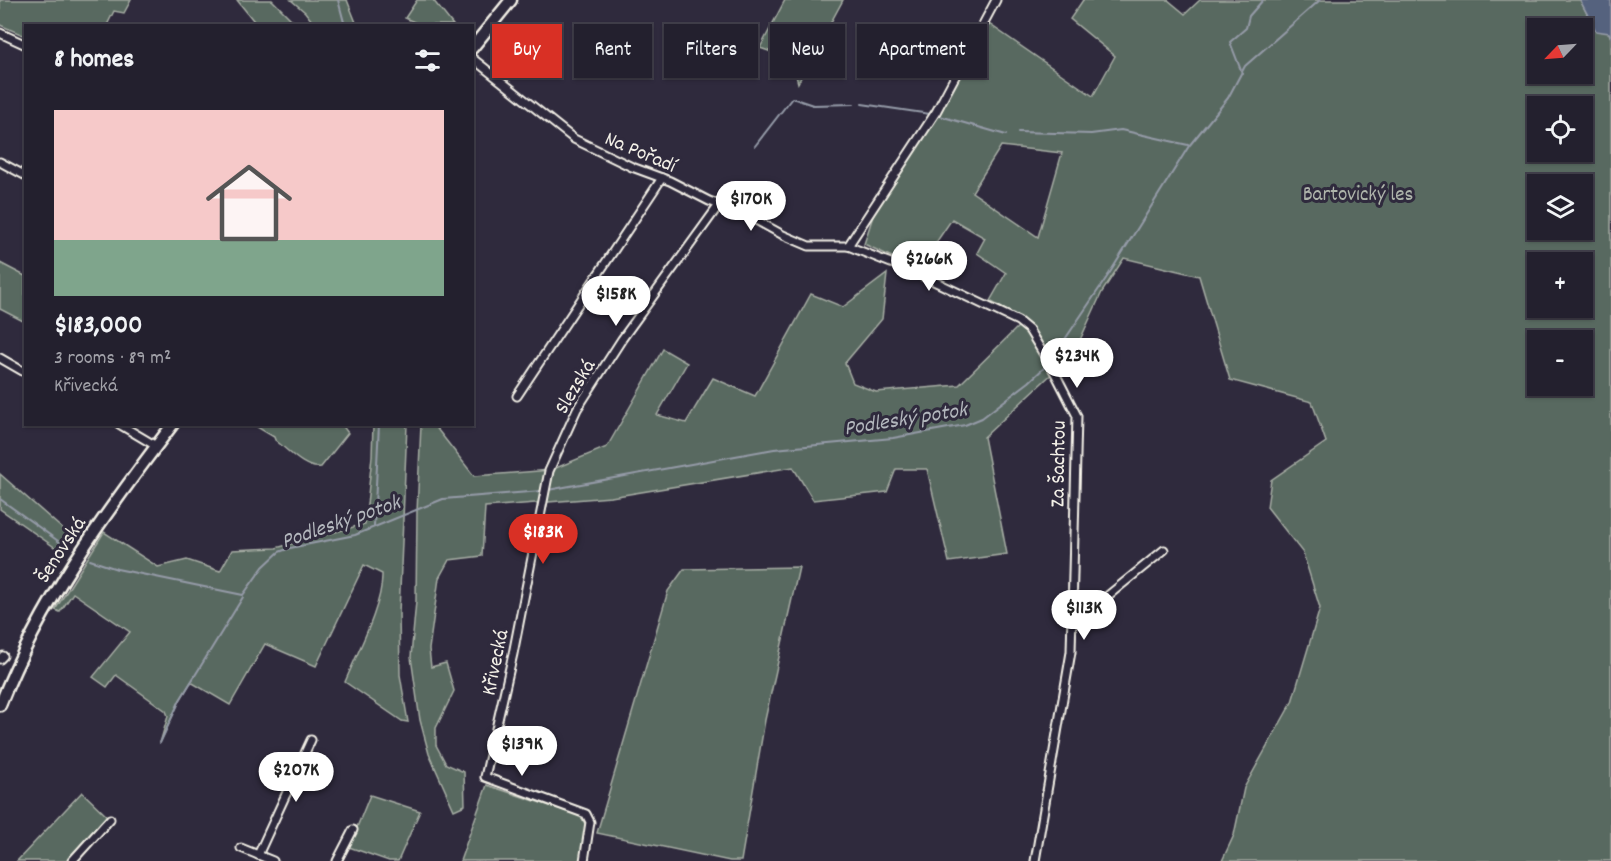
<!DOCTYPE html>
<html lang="en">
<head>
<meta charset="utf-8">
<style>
  :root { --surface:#23202e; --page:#2f2d3a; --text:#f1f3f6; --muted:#a3a3aa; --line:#403e4a; --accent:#d93025 }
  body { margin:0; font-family:Dekko,sans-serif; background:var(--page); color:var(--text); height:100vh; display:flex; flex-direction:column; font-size:22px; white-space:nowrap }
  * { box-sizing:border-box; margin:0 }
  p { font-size:20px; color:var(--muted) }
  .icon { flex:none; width:33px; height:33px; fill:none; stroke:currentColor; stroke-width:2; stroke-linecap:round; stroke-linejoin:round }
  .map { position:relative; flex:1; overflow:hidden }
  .drawer { position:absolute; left:24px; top:24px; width:450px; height:402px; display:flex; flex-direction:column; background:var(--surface); border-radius:0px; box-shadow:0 2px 4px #0004,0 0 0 2px var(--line) }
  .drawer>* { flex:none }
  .banner { position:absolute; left:492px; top:24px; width:570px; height:54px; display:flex; gap:12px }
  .needle { width:39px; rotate:245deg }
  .tools { position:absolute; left:1527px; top:18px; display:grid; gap:12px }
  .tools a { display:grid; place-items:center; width:66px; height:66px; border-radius:0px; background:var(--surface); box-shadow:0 2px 4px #0004,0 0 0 2px var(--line); font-size:30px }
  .price { position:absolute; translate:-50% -51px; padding:0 14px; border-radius:21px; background:#fff; color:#222; font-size:20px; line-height:39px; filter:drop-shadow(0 2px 3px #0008) }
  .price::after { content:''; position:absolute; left:50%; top:36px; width:18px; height:14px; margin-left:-9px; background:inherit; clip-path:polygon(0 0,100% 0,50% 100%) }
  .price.current { background:var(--accent); color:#fff }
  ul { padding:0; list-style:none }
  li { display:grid; align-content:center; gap:12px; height:318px; padding:0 30px }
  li+li { border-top:2px solid var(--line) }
  li span { display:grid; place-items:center; height:186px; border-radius:0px; color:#555 }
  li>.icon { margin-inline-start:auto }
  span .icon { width:108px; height:108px; fill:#fffc; stroke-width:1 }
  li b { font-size:26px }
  h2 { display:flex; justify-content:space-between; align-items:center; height:72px; padding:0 30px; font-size:26px }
  .tag { padding:0 21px; border-radius:0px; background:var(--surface); box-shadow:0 2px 4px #0004,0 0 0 2px var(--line); font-size:21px; line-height:54px }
  .tag.current { background:var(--accent); color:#fff }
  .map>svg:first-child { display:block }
  .green { fill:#596960; stroke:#a6ada4; stroke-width:1.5; fill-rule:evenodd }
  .water { fill:#55627e; stroke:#959ba8; stroke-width:1.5 }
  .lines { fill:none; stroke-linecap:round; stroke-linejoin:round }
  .stream { stroke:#959ba8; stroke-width:2 }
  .minor-casing { stroke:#f4f1e8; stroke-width:11 }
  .secondary-casing { stroke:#f4f1e8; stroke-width:15 }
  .minor { stroke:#2f2a3d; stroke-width:7 }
  .secondary { stroke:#2f2a3d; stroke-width:10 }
  .labels { text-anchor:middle; stroke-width:6; stroke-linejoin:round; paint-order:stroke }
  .street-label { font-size:21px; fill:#f4f1e8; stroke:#2f2a3d }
  .park-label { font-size:21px; fill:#aeb4ab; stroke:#2f2a3d }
  .water-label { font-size:22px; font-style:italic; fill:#b4b8be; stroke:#2f2a3d }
</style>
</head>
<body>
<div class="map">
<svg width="1611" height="861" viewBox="0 0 1611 861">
  <rect width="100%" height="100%" fill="#2f2a3d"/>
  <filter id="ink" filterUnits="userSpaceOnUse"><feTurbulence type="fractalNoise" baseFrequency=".0167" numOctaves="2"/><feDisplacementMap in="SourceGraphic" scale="12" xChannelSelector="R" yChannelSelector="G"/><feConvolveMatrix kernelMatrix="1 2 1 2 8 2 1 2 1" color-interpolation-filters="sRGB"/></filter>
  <g filter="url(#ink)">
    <g class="green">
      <path d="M0,0H131L124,13L114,11L107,25L26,26L25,36L0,25Z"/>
      <path d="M237,0H272L297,25H257Z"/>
      <path d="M291,0H347L357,25H315L305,12Z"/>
      <path d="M417,0H433L453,25H421L405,18Z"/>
      <path d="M785,0H843L798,83C792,57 783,56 760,48Z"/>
      <path d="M1083,0H1168L1185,14L1200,0H1580L1591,22L1609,33L1611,38V861H1222L1234,835L1244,788L1292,702L1320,608L1303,553L1267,507L1271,480L1326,442L1312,402L1230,380L1199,276L1124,258L1102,292L1074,353L984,437L1007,554L949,562L927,469H896L887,492L813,500L793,467L611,497L485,507L482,556L449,560L439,578L429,649L431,667L446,663L454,691L436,728V745L446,764L464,772L465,805L454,810L429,754L420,720L411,657L416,601L417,512L421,425H434L474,476L551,470L607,447L663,349L687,363L657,415L686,423L713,378L755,396L811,294L843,307L887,274L882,319L845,363L853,383L876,392L959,385L1024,321L990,301L1006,273L977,253L985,238L952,219L918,269L864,244L873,216L989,24L1093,96L1115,56L1070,19ZM1538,28H1582V74H1538ZM1538,106H1582V152H1538ZM1001,146L1062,153L1038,237L972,192ZM1538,184H1582V230H1538ZM1538,262H1582V308H1538ZM1538,340H1582V386H1538Z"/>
      <path d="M0,263L25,276V322L0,309Z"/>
      <path d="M258,425H342L348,433L321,467C305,470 287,449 275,440L274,437L257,427Z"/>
      <path d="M373,425H407L399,613L400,675L408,722L402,721L345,682C357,653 383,605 382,574L364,565L316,666L265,644L230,705L191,682L180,700L160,743L168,716L166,711L116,675L107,687L93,677L130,632L73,593L60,612L55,610L104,532L158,567L187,560L220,571L232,550L276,548L365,524L372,456Z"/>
      <path d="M0,474L74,539L63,553L0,509Z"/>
      <path d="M799,567L765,720L741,861H730L597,833L668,591L684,569Z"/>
      <path d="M487,785L580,816L586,825L580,861H460Z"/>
      <path d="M82,792L110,819L70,861H17Z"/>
      <path d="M370,795L420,811L398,861H389L349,847Z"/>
    </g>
    <path class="water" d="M1580,0H1611V38L1609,33L1596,31Z"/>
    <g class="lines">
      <g class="stream">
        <path d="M338,0L345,26"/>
        <path d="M1242,73L1230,42L1246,28L1249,16L1263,0"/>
        <path d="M862,104L930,114"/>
        <path d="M940,116L1006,135"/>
        <path d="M1018,132L1091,134L1121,130L1188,145"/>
        <path d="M755,146L792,98L813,105L854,104"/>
        <path d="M1051,360L1109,274L1189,146L1228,98L1245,66L1320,0"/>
        <path d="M548,490L774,449L893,438L965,425L982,418L1029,382L1047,365"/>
        <path d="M0,499L65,546"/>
        <path d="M374,526L379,424"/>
        <path d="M90,560L117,569L243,595L263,567L279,552L290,548L355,535L443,499L542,491"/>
        <path d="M160,743L180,700L243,597"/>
      </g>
      <defs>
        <g id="minor">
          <path d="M0,33L26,45"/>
          <path d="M472,58L574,139L632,167L670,181L709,201L745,214L783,235L809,246H848L921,275L1018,321L1029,330L1055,373L1077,416L1071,652L1035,861"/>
          <path d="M0,162L26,176"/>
          <path d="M848,246L936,112L996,0"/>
          <path d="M0,358L26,373"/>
          <path d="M517,396L662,178"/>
          <path d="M119,424L156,446"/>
          <path d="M1073,624L1164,550"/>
          <path d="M0,659L3,656"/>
          <path d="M241,848L273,861"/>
          <path d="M258,855L311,740"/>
          <path d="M72,861L110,819"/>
          <path d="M337,861L353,830"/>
          <path d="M584,861L590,822L586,814L485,777L513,654L549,471L577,409L622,339L719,205"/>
        </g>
        <g id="secondary">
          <path d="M472,48L511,0"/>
          <path d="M0,705C41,601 105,513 173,424"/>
        </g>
      </defs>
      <use href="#minor" class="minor-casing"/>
      <use href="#secondary" class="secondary-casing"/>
      <use href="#minor" class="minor"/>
      <use href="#secondary" class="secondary"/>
    </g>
  </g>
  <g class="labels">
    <g class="street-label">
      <text transform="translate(641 151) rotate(23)" y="7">Na Pořadí</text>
      <text transform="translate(574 386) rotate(-59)" y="7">Slezská</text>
      <text transform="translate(1057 464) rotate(-89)" y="7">Za Šachtou</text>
      <text transform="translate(60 549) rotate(-57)" y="7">Šenovská</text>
      <text transform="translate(494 662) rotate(-78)" y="7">Křivecká</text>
    </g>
    <g class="park-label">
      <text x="1358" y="200">Bartovický les</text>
    </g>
    <g class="water-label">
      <text transform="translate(905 417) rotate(-9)" y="8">Podleský potok</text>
      <text transform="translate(340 520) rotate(-19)" y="8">Podleský potok</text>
    </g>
  </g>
</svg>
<div class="tools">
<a><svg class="needle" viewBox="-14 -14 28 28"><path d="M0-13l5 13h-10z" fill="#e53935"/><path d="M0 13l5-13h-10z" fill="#a3a3aa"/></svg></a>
<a><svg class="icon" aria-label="locate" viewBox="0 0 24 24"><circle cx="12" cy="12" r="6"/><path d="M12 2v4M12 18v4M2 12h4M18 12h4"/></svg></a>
<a><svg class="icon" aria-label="layers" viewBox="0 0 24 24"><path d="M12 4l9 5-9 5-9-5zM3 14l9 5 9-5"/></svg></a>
<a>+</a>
<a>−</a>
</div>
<b class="price" style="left:751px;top:232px">$170K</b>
<b class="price" style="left:929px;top:292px">$266K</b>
<b class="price" style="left:616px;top:327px">$158K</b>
<b class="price" style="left:1077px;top:389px">$234K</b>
<b class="price current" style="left:543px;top:565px">$183K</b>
<b class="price" style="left:1084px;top:641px">$113K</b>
<b class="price" style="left:522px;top:777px">$139K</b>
<b class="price" style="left:296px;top:803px">$207K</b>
<div class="banner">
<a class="tag current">Buy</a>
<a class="tag">Rent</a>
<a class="tag">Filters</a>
<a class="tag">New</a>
<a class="tag">Apartment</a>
</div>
<section class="drawer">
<h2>8 homes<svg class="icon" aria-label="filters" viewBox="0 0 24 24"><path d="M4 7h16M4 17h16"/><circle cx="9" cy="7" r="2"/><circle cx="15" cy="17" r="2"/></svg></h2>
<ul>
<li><span style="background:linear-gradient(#f6c9c9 70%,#7fa58c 0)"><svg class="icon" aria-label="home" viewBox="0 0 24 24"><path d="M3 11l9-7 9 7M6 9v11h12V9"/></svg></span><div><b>$183,000</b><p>3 rooms · 89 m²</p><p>Křivecká</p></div></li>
</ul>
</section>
</div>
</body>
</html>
